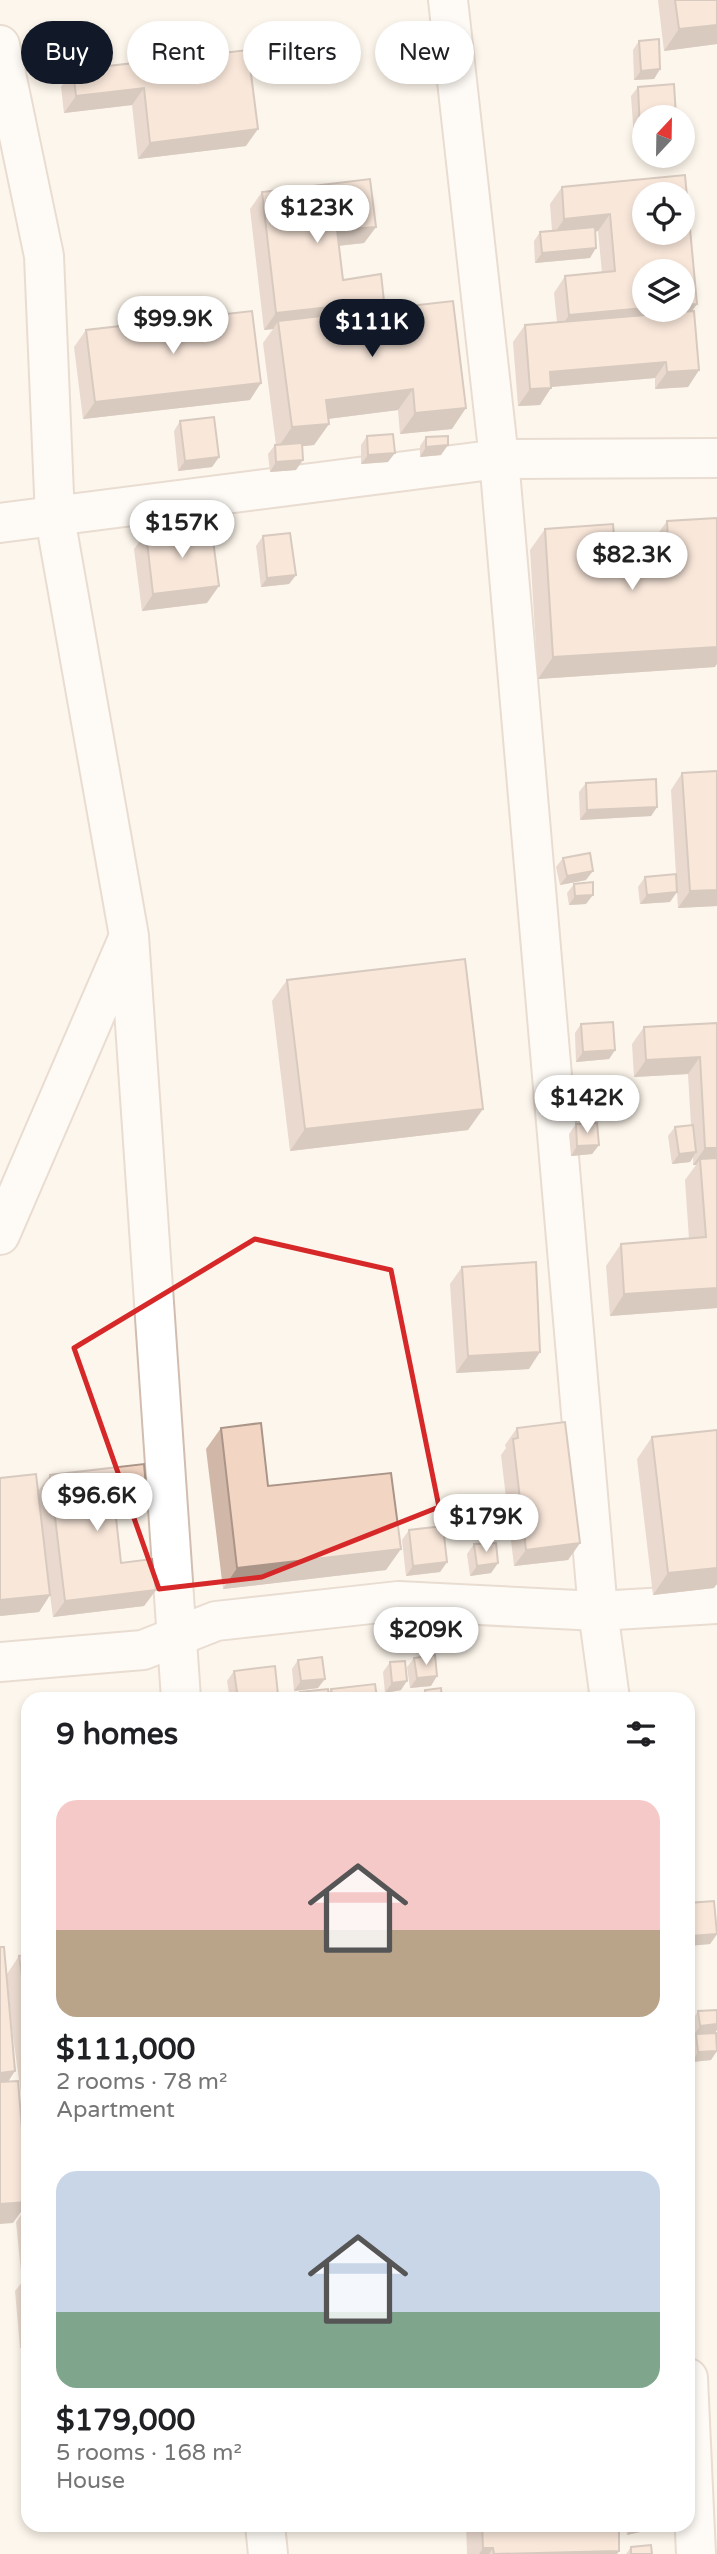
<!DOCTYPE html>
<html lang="en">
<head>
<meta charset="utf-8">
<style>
  :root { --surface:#fff; --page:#f2f2f2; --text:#202124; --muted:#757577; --accent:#111827 }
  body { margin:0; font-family:"Varela Round",sans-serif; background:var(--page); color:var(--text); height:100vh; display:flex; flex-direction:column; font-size:26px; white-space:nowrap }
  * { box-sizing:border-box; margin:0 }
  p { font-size:23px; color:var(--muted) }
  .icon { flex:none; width:38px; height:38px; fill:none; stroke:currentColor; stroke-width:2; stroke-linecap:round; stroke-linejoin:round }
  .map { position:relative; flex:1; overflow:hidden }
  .side { position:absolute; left:21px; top:1692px; width:674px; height:840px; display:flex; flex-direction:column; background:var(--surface); border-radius:21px; box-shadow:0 4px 10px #0003 }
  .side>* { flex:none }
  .hud { position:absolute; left:21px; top:21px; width:676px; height:63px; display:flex; gap:14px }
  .needle { width:46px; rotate:22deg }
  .controls { position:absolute; left:632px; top:105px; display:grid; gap:14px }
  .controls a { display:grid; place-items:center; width:63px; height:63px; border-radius:50%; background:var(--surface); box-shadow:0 4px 10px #0003; font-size:35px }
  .price { position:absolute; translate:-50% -60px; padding:0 16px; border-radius:24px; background:#fff; color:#222; font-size:23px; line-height:46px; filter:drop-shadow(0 2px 4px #0008) }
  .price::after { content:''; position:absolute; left:50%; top:42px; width:21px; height:16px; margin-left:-10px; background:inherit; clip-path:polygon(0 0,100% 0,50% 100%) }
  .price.active { background:var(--accent); color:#fff }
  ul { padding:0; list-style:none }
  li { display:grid; align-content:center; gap:14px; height:371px; padding:0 35px }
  li span { display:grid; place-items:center; height:217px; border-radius:21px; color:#555 }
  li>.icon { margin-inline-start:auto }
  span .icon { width:126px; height:126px; fill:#fffc; stroke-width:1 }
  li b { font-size:30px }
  h2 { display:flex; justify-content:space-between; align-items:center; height:84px; padding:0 35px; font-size:30px }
  .tag { padding:0 24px; border-radius:32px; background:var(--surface); box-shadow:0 4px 10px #0003; font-size:24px; line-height:63px }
  .tag.active { background:var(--accent); color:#fff }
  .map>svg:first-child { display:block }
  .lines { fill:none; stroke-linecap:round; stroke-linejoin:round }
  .street-casing { stroke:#d1beb0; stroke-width:42 }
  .street { stroke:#fff; stroke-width:38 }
  .wall { fill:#d1b7a8 }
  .shaded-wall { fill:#aa9588 }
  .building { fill:#f3d5c3; stroke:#aa9588; stroke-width:2; fill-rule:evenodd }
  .marked { fill:none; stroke:#d62828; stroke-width:5; stroke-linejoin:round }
</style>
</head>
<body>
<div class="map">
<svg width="717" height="2554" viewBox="0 0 717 2554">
  <rect width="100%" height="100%" fill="#fdf6ec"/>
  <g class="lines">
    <defs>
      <g id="street">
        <path d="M448,0L499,459L598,1611L610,1699"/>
        <path d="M0,45L44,256L55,518L129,936L181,1699"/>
        <path d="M0,523L499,459L717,458"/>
        <path d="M0,1235L127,941"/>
        <path d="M0,1662L143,1650L216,1621L398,1601L598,1611L717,1604"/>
        <path d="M688,2378L696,2554"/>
        <path d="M265,2525L268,2554"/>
      </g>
    </defs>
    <use href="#street" class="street-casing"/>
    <use href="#street" class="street"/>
  </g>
  <g class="wall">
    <path d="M658,0H717V44L664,51Z"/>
    <path d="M639,41L660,69L654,79L634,80L633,50Z"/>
    <path d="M248,50L246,146L138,159L132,105L64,113L61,87L73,70Z"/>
    <path d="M638,87L644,117V138L634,139L631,96Z"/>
    <path d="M685,175L697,304L692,311L699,370L688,387L655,389V378L551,387L540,405L518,406L513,342L525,325L557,322L554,293L565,276L602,273L598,231L595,232L590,258L535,263L534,241L540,232L552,231L550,204L562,187Z"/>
    <path d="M262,192L376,227L364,243L339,246L343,280L384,301L378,310L452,429L400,434L398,410L328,419L329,424L314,445L302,446L296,470L270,472L268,454L275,445H276L263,343L273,329L264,330L250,209Z"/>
    <path d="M86,330L250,400L83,419L74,347Z"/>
    <path d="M180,421L219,457L212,467L178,471L174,431Z"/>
    <path d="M367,436L388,462L361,464V445Z"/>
    <path d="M426,437L441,455L420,457V446Z"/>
    <path d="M667,521L715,667L538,679L530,550L545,529L616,562L653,560L652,542Z"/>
    <path d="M146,533L207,603L142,611L134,549Z"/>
    <path d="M263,536L296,575L289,584L261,587L256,546Z"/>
    <path d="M717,771V906L678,908L671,790L682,773Z"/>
    <path d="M586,783L657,807L651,816L580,820L579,792Z"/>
    <path d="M563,858L586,880L560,885L556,867Z"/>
    <path d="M645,877L670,902L640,904L638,887Z"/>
    <path d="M574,884L586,904L569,905L567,893Z"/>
    <path d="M287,980L468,1130L290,1151L272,1001Z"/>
    <path d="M717,1023V1308L610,1316L606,1266L621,1244L689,1239L685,1180L696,1165H693V1157L690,1162L672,1164L668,1136L675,1127L691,1125L688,1074L634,1077L632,1044L644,1027Z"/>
    <path d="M581,1024L615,1050L609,1059L576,1062L575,1033Z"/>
    <path d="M576,1124L599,1145L592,1154L571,1156L569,1134Z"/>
    <path d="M462,1267L529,1369L456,1373L450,1284Z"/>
    <path d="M221,1428L268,1486L386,1570L223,1589L206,1449Z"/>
    <path d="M517,1428L580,1543L568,1560L514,1566L501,1455L506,1448L505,1445Z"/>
    <path d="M652,1437L714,1588L653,1595L637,1459Z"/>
    <path d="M50,1475L147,1496L136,1513L115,1515L121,1563L156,1590L144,1606L53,1617L50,1595L39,1612L0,1616V1478L38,1491Z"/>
    <path d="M409,1530L447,1562L440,1572L406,1576L402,1540Z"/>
    <path d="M474,1544L498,1563L491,1573L470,1576L467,1554Z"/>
    <path d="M414,1658L431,1686L410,1688L407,1667Z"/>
    <path d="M298,1660L318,1688L294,1691L292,1669Z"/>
    <path d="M390,1662L401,1690L385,1693L383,1672Z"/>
    <path d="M234,1671L278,1695L275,1699H230L227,1681Z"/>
    <path d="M331,1689L377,1699H295L300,1692L328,1693Z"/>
    <path d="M425,1690L442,1699H418Z"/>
    <path d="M688,1903L717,1934L710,1944L688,1946Z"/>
    <path d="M28,1955V2094H21L12,2029L7,1974L19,1956Z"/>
    <path d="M698,2011L715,2033L711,2060L692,2062L690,2044L696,2035L693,2036L692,2021Z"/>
    <path d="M28,2205V2348H20L15,2291L22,2282L16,2222Z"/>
    <path d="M466,2525H619V2551L617,2554H467Z"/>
    <path d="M625,2525H656L653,2529L627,2535Z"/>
    <path d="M631,2547L652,2554H626Z"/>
  </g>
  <g class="shaded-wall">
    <path d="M717,25V44L664,51L679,29Z"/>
    <path d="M660,69L654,79L634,80L641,71Z"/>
    <path d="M144,88L132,105L64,113L76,96Z"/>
    <path d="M258,129L246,146L138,159L150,143Z"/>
    <path d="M640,129H644V138L634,139Z"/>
    <path d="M610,214L598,231L553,236L564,219Z"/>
    <path d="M376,227L364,243L325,247L337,230Z"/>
    <path d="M596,248L590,258L535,263L542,253Z"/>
    <path d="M384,301L373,317L278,321L273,329L264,330L276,313Z"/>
    <path d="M697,304L685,320L558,332L569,315L644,308V310H682V305Z"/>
    <path d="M666,362L655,378L538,388L550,372Z"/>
    <path d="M699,370L688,387L655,389L667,372Z"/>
    <path d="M261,383L250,400L83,419L95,402Z"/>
    <path d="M551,388L540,405L518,406L530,389Z"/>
    <path d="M413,389L398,410L311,421L326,400Z"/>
    <path d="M466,408L452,429L400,434L415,413Z"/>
    <path d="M329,424L314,445L277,449L292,427Z"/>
    <path d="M448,445L441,455L420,457L426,447Z"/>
    <path d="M395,453L388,462L361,464L368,455Z"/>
    <path d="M219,457L212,467L178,471L185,461Z"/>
    <path d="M303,460L296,470L270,472L276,462Z"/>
    <path d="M296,575L289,584L261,587L267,578Z"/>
    <path d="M219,586L207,603L142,611L153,594Z"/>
    <path d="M717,647V664L715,667L538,679L553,657Z"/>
    <path d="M657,807L651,816L580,820L587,810Z"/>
    <path d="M593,871L586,880L560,885L567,876Z"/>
    <path d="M717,890V906L678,908L690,891Z"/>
    <path d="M677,892L670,902L640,904L647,895Z"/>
    <path d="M593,895L586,904L569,905L575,896Z"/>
    <path d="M615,1050L609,1059L576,1062L583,1052Z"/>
    <path d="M700,1057L688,1074L634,1077L646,1060Z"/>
    <path d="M483,1109L468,1130L290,1151L305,1129Z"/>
    <path d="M599,1145L592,1154L571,1156L577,1146Z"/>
    <path d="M705,1148H717V1164L700,1159L696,1165H693Z"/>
    <path d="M696,1152L690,1162L672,1164L679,1154Z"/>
    <path d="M717,1288V1308L610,1316L624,1294Z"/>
    <path d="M540,1352L529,1369L456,1373L468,1356Z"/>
    <path d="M147,1496L136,1513L102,1517L114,1500Z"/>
    <path d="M580,1543L568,1560L514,1566L526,1550Z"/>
    <path d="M401,1549L386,1570L223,1589L237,1568Z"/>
    <path d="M447,1562L440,1572L406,1576L413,1566Z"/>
    <path d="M498,1563L491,1573L470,1576L477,1566Z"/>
    <path d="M717,1568V1584L714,1588L653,1595L668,1573Z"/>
    <path d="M156,1590L144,1606L53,1617L65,1601Z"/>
    <path d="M50,1595L39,1612L0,1616V1600Z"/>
    <path d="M437,1676L431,1686L410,1688L417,1678Z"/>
    <path d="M325,1679L318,1688L294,1691L301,1681Z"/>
    <path d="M407,1681L401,1690L385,1693L392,1683Z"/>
    <path d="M278,1695L275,1699H264L266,1696Z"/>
    <path d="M717,1934L710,1944L688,1946V1941L691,1936Z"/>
    <path d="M717,2024V2030L715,2033L693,2036L700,2026Z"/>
    <path d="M717,2051L711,2060L692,2062L698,2052Z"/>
    <path d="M15,2071L1,2093H0V2073Z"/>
    <path d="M28,2084V2094H21Z"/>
    <path d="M28,2202L13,2223L0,2224V2204Z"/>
    <path d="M27,2339H28V2348H20Z"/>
    <path d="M656,2525L653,2529L627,2535L633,2526Z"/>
    <path d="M483,2548H493L489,2554H479Z"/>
    <path d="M619,2551L617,2554H517Z"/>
  </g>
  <g class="building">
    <path d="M675,0H717V25L679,29Z"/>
    <path d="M659,39L660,69L641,71L639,41Z"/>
    <path d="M248,50L258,129L150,143L144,88L76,96L73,70Z"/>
    <path d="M674,84L676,117H644V129H640L638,87Z"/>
    <path d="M685,175L697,304L682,305V271H644V308L569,315L565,276L615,271L610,214L564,219L562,187ZM644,194H682V233H644Z"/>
    <path d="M370,179L376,227L337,230L343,280L381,274L384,301L276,313L262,192Z"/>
    <path d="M595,227L596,248L542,253L540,232Z"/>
    <path d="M453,301L466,408L415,413L413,389L326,400L329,424L292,427L278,321Z"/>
    <path d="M252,311L261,383L95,402L86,330Z"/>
    <path d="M694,311L699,370L667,372L666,362L550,372L551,388L530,389L525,325Z"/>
    <path d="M214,417L219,457L185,461L180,421Z"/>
    <path d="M393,434L395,453L368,455L367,436Z"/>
    <path d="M448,436V445L426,447V437Z"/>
    <path d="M302,443L303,460L276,462L275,445Z"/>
    <path d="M717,518V647L553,657L545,529L613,524L616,562L669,558L667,521Z"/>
    <path d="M211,525L219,586L153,594L146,533Z"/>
    <path d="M290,533L296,575L267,578L263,536Z"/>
    <path d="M717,771V890L690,891L682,773Z"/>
    <path d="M656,779L657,807L587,810L586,783Z"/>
    <path d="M590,853L593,871L567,876L563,858Z"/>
    <path d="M676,874L677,892L647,895L645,877Z"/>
    <path d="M593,882V895L575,896L574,884Z"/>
    <path d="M465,959L483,1109L305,1129L287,980Z"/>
    <path d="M613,1022L615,1050L583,1052L581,1024Z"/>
    <path d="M717,1023V1148H705L700,1057L646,1060L644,1027Z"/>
    <path d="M597,1123L599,1145L577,1146L576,1124Z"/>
    <path d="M693,1125L696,1152L679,1154L675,1127Z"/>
    <path d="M717,1158V1288L624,1294L621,1244L706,1237L700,1159Z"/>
    <path d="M536,1262L540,1352L468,1356L462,1267Z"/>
    <path d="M565,1422L580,1543L526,1550L513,1439L518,1438L517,1428Z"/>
    <path d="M261,1423L268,1486L391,1473L401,1549L237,1568L221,1428Z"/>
    <path d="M717,1430V1568L668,1573L652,1437Z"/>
    <path d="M144,1464L147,1496L114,1500L121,1563L152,1559L156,1590L65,1601L50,1475Z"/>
    <path d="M36,1474L50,1595L0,1600V1478Z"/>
    <path d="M443,1526L447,1562L413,1566L409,1530Z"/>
    <path d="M496,1543L498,1563L477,1566L474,1544Z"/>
    <path d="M435,1655L437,1676L417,1678L414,1658Z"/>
    <path d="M322,1657L325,1679L301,1681L298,1660Z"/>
    <path d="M405,1661L407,1681L392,1683L390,1662Z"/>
    <path d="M275,1666L278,1695L266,1696V1699H238L234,1671Z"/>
    <path d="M375,1684L377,1699H333L331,1689Z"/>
    <path d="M441,1688L442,1699H426L425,1690Z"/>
    <path d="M328,1689L329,1699H301L300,1692Z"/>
    <path d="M714,1901L717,1934L691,1936L688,1903Z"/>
    <path d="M0,1947H4L15,2071L0,2073Z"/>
    <path d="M28,1955V2019L19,1956Z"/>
    <path d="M717,2010V2024L700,2026L698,2011Z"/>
    <path d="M716,2033L717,2051L698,2052L696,2034Z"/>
    <path d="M18,2081L28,2202L0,2204V2082Z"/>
    <path d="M28,2281V2339H27L22,2282Z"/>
    <path d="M482,2525H619V2551L494,2554L493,2548H483Z"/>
    <path d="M651,2545L652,2554H631V2547Z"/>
  </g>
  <path d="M0 0H717V2554H0ZM255,1239L391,1270L439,1507L262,1577L159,1589L74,1348Z" fill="#fdf6ec" fill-opacity=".55" fill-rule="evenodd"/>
  <path class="marked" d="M255,1239L391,1270L439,1507L262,1577L159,1589L74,1348Z"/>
</svg>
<div class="controls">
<a><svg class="needle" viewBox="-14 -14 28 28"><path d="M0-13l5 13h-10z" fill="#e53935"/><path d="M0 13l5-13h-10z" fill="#757577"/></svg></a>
<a><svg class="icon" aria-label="locate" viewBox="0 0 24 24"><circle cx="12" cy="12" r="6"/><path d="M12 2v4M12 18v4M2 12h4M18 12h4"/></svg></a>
<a><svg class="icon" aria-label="layers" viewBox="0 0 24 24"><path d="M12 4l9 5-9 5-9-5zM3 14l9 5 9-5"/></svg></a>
</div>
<b class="price" style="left:317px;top:245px">$123K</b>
<b class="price" style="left:173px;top:356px">$99.9K</b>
<b class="price active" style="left:372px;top:359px">$111K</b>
<b class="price" style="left:182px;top:560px">$157K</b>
<b class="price" style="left:632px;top:592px">$82.3K</b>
<b class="price" style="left:587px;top:1135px">$142K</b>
<b class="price" style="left:97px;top:1533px">$96.6K</b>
<b class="price" style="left:486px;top:1554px">$179K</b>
<b class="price" style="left:426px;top:1667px">$209K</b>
<div class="hud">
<a class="tag active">Buy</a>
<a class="tag">Rent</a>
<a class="tag">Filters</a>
<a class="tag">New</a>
</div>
<section class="side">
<h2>9 homes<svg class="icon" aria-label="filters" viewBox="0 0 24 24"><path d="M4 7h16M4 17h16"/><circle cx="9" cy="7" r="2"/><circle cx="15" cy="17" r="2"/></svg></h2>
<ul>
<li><span style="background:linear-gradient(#f6c9c9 60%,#b9a48a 0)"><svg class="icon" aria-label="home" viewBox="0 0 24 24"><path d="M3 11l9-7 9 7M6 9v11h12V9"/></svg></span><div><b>$111,000</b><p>2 rooms · 78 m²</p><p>Apartment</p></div></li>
<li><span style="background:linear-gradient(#c9d6e8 65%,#7fa58c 0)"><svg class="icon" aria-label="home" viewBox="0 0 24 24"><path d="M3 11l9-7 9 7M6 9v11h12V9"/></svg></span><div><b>$179,000</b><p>5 rooms · 168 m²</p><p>House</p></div></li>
</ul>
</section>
</div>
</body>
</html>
